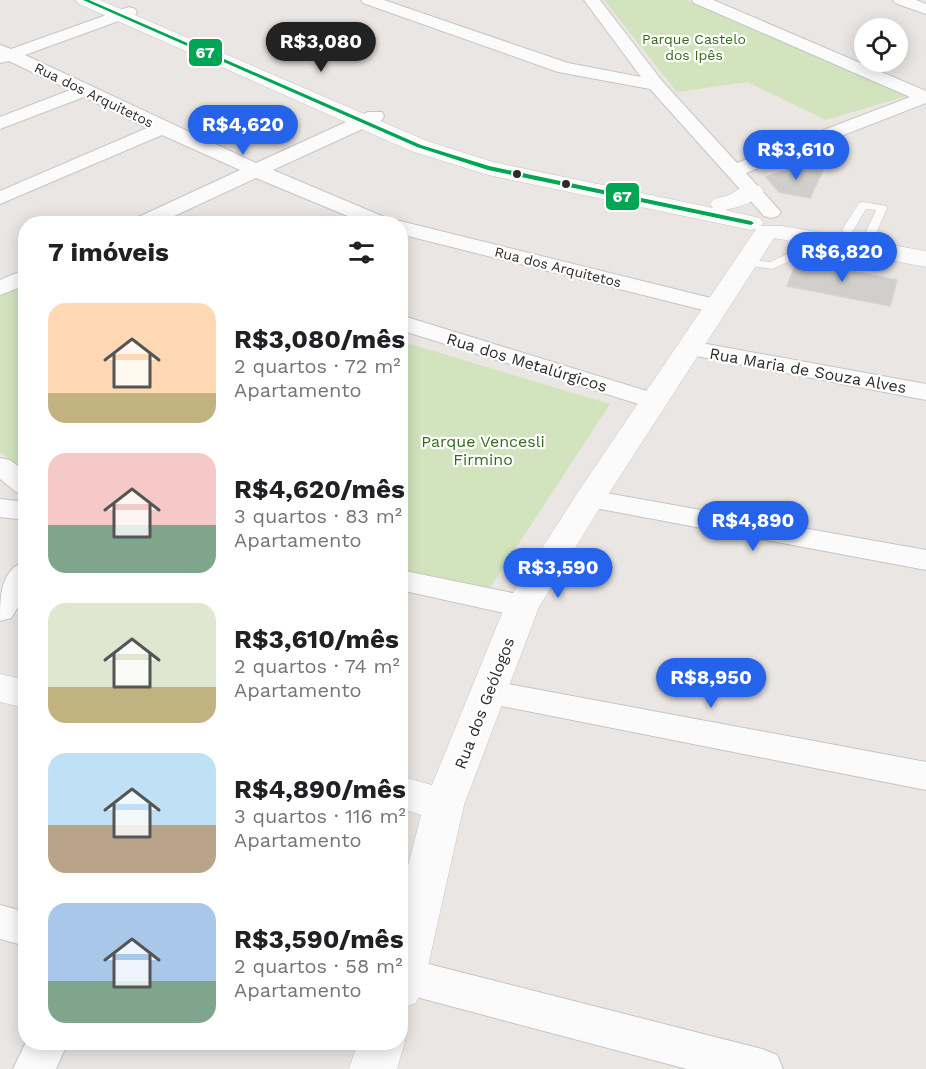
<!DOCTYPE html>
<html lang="pt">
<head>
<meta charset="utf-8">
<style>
  :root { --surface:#fff; --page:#f6f6f6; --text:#202124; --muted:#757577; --accent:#2563eb }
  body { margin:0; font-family:"Work Sans",sans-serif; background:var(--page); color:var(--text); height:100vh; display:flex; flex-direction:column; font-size:22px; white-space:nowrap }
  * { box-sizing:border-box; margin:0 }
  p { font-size:20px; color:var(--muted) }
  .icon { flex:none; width:33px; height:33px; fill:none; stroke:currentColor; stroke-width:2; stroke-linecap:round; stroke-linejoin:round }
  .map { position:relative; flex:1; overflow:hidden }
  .drawer { position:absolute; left:18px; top:216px; width:390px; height:834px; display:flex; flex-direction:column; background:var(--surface); border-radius:24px; box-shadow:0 3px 15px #0003 }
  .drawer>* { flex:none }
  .tools { position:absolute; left:854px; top:18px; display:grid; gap:12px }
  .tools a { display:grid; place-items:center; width:54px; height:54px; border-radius:50%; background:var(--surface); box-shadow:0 3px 15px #0003; font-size:30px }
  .price { position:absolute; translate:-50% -51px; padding:0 14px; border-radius:21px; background:var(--accent); color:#fff; font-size:20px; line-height:39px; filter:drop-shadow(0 2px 3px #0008) }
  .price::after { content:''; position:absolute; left:50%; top:36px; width:18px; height:14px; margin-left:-9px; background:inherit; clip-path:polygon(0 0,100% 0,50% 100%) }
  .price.active { background:#222; color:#fff }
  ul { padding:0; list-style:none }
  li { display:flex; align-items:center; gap:18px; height:150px; padding:0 30px }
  li span { display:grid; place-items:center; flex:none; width:168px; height:120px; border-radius:18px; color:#555 }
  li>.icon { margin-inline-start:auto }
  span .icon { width:72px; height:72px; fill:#fffc; stroke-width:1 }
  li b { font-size:26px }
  h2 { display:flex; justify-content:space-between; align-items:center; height:72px; padding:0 30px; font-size:26px }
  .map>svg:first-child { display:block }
  .green { fill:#d2e4bd }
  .building { fill:#d1cfcc; stroke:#d5d2cf; stroke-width:1.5 }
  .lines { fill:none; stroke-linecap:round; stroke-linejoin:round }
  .lane-casing { stroke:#c6c5c5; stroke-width:1 }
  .street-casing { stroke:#c6c5c5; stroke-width:2 }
  .secondary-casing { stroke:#c6c5c5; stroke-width:1 }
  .lane { fill:#fcfbfb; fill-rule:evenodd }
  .street { fill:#fcfbfb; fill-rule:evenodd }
  .secondary { fill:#fcfbfb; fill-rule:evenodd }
  .bus-1-casing { stroke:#fff; stroke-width:5 }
  .bus-1 { fill:#00a651; fill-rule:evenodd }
  .bus-dot { fill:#2c2c2c; stroke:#fff; stroke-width:2 }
  .labels { text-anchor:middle; stroke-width:4.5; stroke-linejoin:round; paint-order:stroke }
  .far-park-label { font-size:14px; fill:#37691d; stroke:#fff }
  .far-street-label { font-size:14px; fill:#2c2c2c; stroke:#fff }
  .street-label { font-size:16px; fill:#2c2c2c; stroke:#fff }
  .park-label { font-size:16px; fill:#37691d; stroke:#fff }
  .line-badge { stroke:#fff; stroke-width:2 }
  .badge-label { font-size:16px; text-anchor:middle; font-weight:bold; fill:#fff }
</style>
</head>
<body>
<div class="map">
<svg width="926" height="1069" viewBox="0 0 926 1069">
  <rect width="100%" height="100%" fill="#eae6e3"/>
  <g class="green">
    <path d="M604,0H686L910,95L826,120L747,82L677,92Z"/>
    <path d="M25,283V472L0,452V295Z"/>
    <path d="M400,341L610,404L489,589L401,572Z"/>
  </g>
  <g class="building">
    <path d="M797,166L823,170L810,198L779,192L766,177Z"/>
    <path d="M797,261L835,264L847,266L846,270L897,280L890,306L787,286Z"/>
  </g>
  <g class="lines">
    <defs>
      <g id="lane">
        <path d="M863,202L886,206L887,208L875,236H867L865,234L876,210L866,209L852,232H844L842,230L859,203Z"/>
        <path d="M792,252L841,256L868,265L862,268L840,262L794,259L772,269L745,265L739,262L745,259L770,262Z"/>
      </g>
      <g id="street">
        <path d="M361,0H384L568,63L641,77L584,0H600L662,81L737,163L910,97L694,3L692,0H713L926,91V103L746,173L781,212L778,216L771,218L764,216L650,89L558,72L363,3Z"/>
        <path d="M893,0H916L926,4V14L895,3Z"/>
        <path d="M129,7L135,9L137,12L135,15L25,55L256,163L368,112H382L384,116L382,120L273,170L396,222L400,221L723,301L727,306L723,311L715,313L400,234V224H367L256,178L157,224H129L132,220L240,170L162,135L0,204V191L147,128L84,97L0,129V117L70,90L9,61L0,63V45L11,49Z"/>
        <path d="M26,269V285L0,295V280Z"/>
        <path d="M400,315L663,396L667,401L663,406L654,409L645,406L400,330Z"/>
        <path d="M690,341L926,384V400L681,353L678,348L681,343Z"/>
        <path d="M0,458L10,460L26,472V495L16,492L0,479Z"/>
        <path d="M589,490L926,550V570L579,505L575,499L579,493Z"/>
        <path d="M0,499L26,502V520L0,517Z"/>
        <path d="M26,561V595L11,618L0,621C0,597 0,569 26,561Z"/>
        <path d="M400,570L522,595L533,598L537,606L533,614L522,617L400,590Z"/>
        <path d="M487,680L926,762V790L476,701L471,692L476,683Z"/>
        <path d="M0,905L26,912V946L0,939Z"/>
        <path d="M405,958L762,1049L777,1055L783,1069H687L405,994L400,992V960Z"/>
        <path d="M26,1042H68L56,1069H13Z"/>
      </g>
      <g id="secondary">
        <path d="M76,0H100L427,141L493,162L713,208L710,204L714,199L729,195L744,186L752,184L760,186L764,191C755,203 739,207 725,210L760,218L763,223L761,226H782L926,251V267L774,238L604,501L539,607L464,805L423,988L416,1003L400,1009V897L421,815L400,808V776L432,785L505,606L578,492L756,229L751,230L488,175L411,151L79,4Z"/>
        <path d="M0,674L26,680V708L0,702Z"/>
        <path d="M400,1031L405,1042L397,1069H349L358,1042H400Z"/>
      </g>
    </defs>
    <use href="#lane" class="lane-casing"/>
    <use href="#street" class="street-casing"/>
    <use href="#secondary" class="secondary-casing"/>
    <use href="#lane" class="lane"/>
    <use href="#street" class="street"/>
    <use href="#secondary" class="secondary"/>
    <defs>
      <path id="bus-1" d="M83,0H89L421,145L489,166L751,221L754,223L751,225L488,170L417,147Z"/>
    </defs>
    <use href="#bus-1" class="bus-1-casing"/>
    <use href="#bus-1" class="bus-1"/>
  </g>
  <g class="bus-dot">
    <circle cx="517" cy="174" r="5"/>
    <circle cx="566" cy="184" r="5"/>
  </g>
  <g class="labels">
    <g class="far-park-label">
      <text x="694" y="44">Parque Castelo<tspan x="694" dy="16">dos Ipês</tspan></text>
    </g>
    <g class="far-street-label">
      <text transform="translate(94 95) rotate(26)" y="5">Rua dos Arquitetos</text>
      <text transform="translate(558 267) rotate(14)" y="5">Rua dos Arquitetos</text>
    </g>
    <g class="street-label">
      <text transform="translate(527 362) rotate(17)" y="6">Rua dos Metalúrgicos</text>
      <text transform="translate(808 370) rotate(10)" y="6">Rua Maria de Souza Alves</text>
      <text transform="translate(484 703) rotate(-69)" y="6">Rua dos Geólogos</text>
    </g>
    <g class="park-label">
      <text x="483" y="447">Parque Vencesli<tspan x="483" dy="18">Firmino</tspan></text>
    </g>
  </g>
  <g class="line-badge">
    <rect x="188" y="38" width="35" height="29" rx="6" fill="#00a651"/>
    <rect x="605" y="182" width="35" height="29" rx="6" fill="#00a651"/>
  </g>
  <g class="badge-label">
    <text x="205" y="58">67</text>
    <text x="622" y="202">67</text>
  </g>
</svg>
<div class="tools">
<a><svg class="icon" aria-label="locate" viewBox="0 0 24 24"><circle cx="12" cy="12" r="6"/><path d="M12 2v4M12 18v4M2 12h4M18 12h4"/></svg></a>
</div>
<b class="price active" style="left:321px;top:73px">R$3,080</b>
<b class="price" style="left:243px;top:156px">R$4,620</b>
<b class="price" style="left:796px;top:181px">R$3,610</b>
<b class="price" style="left:842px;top:283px">R$6,820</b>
<b class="price" style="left:753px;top:552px">R$4,890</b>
<b class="price" style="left:558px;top:599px">R$3,590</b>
<b class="price" style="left:711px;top:709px">R$8,950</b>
<section class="drawer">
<h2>7 imóveis<svg class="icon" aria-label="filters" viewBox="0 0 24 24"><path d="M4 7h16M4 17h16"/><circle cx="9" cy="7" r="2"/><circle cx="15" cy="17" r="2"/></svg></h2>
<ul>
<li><span style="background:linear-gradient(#ffd9b3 75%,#c2b280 0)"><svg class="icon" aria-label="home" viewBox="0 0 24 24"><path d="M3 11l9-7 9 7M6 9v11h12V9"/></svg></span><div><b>R$3,080/mês</b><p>2 quartos · 72 m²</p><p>Apartamento</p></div></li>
<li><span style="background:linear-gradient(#f6c9c9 60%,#7fa58c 0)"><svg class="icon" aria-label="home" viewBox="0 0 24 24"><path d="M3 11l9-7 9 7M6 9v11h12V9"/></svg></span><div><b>R$4,620/mês</b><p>3 quartos · 83 m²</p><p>Apartamento</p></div></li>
<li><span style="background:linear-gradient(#dfe7d0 70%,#c2b280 0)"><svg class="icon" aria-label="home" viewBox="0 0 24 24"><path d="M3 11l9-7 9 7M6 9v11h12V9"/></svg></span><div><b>R$3,610/mês</b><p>2 quartos · 74 m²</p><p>Apartamento</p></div></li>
<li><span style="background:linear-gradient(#bfe0f5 60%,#b9a48a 0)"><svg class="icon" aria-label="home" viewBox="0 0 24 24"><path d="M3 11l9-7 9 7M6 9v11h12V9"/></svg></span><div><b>R$4,890/mês</b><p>3 quartos · 116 m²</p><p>Apartamento</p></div></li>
<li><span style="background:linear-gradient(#a9c7e8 65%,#7fa58c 0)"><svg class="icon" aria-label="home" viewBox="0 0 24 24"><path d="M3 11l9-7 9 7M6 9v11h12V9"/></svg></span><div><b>R$3,590/mês</b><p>2 quartos · 58 m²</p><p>Apartamento</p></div></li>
</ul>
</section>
</div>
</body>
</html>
